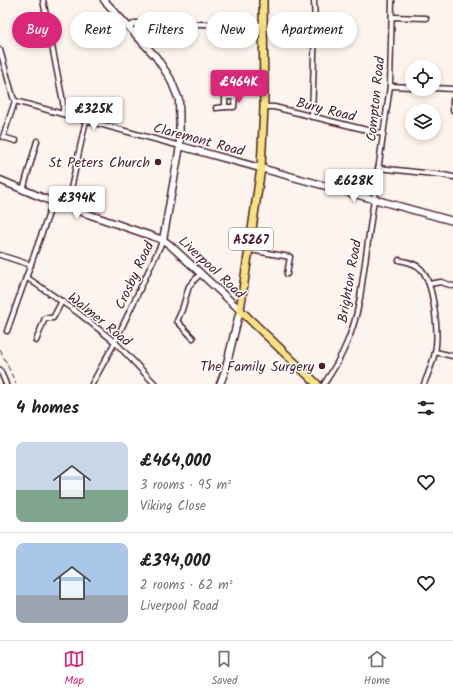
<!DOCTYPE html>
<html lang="en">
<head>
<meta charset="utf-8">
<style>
  :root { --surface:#fff; --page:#f2f2f2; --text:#222; --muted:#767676; --line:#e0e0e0; --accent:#db2777 }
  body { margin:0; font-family:Kalam,sans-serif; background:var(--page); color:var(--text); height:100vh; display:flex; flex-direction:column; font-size:15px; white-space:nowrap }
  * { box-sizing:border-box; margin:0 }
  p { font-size:13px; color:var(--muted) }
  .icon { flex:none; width:22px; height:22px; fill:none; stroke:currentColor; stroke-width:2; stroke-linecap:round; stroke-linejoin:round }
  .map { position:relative; height:384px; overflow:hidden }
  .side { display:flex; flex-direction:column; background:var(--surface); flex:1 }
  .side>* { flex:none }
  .hud { position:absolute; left:12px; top:12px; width:429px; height:36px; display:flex; gap:8px }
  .buttons { position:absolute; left:405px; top:60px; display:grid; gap:8px }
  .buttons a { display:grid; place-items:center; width:36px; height:36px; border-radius:50%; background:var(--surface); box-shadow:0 2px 6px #0003; font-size:20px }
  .price { position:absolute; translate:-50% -34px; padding:0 9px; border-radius:4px; background:#fff; color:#222; font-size:13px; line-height:26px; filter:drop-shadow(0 1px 2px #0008) }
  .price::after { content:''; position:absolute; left:50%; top:24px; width:12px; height:9px; margin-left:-6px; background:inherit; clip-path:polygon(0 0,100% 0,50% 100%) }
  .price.selected { background:var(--accent); color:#fff }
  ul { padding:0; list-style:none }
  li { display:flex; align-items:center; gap:12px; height:100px; padding:0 16px }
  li+li { border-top:1px solid var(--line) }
  li span { display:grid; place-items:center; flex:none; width:112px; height:80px; border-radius:8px; color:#555 }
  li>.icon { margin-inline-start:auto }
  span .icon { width:48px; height:48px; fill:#fffc; stroke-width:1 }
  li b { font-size:17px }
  h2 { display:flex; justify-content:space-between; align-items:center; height:48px; padding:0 16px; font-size:17px }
  .tag { padding:0 14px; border-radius:18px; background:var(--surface); box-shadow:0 2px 6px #0003; font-size:14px; line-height:36px }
  .tag.selected { background:var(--accent); color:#fff }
  .tabs { display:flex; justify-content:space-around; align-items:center; height:56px; border-top:1px solid var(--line); background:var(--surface); font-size:11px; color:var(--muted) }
  .tabs a { display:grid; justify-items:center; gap:2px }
  .tabs .selected { color:var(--accent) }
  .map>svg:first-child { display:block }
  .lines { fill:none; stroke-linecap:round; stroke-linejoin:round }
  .street-casing { stroke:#4a1f2b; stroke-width:7 }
  .secondary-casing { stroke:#4a1f2b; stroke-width:9 }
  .primary-casing { stroke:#4a1f2b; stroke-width:10 }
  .street { stroke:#fff; stroke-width:4 }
  .secondary { stroke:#fff; stroke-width:6 }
  .primary { stroke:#f7e281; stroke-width:7 }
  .rail { stroke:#4a1f2b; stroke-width:1; stroke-dasharray:6 3; stroke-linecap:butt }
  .poi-dot { fill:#4a1f2b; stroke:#fff; stroke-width:1.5 }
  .labels { text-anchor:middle; stroke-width:3; stroke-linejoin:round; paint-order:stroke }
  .shield { fill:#fff; stroke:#80626b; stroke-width:1 }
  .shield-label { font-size:13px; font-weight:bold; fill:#4a1f2b }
  .street-label { font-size:14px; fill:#4a1f2b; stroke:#fff }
  .poi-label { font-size:14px; fill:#4a1f2b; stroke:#fff; text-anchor:end }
</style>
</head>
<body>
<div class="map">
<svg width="453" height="384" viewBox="0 0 453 384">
  <rect width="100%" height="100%" fill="#fdf5ed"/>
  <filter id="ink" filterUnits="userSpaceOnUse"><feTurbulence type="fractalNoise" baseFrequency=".025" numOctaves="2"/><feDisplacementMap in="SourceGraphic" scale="8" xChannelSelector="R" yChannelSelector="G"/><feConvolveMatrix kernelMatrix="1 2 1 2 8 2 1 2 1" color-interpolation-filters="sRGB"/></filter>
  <g filter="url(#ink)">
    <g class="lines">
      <defs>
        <g id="street">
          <path d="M43,0L63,102V114"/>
          <path d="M392,17L426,18"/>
          <path d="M129,27L135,23L264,25"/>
          <path d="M0,50L13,97L15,101"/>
          <path d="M390,86L412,87"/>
          <path d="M434,88L453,89"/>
          <path d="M453,100V110"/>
          <path d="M15,101L180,146"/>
          <path d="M15,101L3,137L16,141"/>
          <path d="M225,107H234L235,97"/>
          <path d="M264,107H274L383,134"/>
          <path d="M216,108L225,107V97H235C241,83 251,89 263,89"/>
          <path d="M312,117L315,26L314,0"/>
          <path d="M378,168L443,175L453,177"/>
          <path d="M23,190L37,141"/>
          <path d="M67,207L86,120"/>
          <path d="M250,250L290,257L287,274"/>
          <path d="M0,255L31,265"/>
          <path d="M399,260C407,262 415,263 421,269C434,283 439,334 435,352C433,363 428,374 424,384"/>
          <path d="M26,277L77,312L115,342L155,384"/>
          <path d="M429,284L441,282L453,286"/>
          <path d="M7,331L53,202"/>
          <path d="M193,338L177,321L182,310L189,286L201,273"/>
          <path d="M36,341L45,318H53L62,301"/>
          <path d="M435,352L453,356"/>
          <path d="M0,370L6,384"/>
          <path d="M92,384L115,342L163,240"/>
          <path d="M324,384C343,356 354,331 360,298L390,86L392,0"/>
        </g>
        <g id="secondary">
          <path d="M104,0L156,57L170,78L179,100L180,146L163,240"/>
          <path d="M180,146L453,221"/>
          <path d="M0,180L53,202L163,240L170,245L240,310L225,371L220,384"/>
        </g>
        <path id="primary" d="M263,0L264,107L261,168L240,310L317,384"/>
      </defs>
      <use href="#street" class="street-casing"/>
      <use href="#secondary" class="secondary-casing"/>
      <use href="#primary" class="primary-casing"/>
      <use href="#street" class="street"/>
      <use href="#secondary" class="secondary"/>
      <use href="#primary" class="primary"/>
      <path class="rail" d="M0,349L16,384"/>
    </g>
  </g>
  <g class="poi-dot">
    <circle cx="158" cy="162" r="4"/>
    <circle cx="322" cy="366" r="4"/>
  </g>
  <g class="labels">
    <rect class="shield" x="229" y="228" width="44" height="22" rx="3"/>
    <g class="shield-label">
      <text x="251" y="244">A5267</text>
    </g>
    <g class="street-label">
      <text transform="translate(375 99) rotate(-84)" y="5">Compton Road</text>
      <text transform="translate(326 109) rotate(14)" y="5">Bury Road</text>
      <text transform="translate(199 139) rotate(15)" y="5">Claremont Road</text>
      <text transform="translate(212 267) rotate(43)" y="5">Liverpool Road</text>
      <text transform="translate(134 275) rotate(-65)" y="5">Crosby Road</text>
      <text transform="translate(349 281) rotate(-80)" y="5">Brighton Road</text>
      <text transform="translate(100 319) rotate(39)" y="5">Walmer Road</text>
    </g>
    <g class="poi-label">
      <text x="150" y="167">St Peters Church</text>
      <text x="314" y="371">The Family Surgery</text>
    </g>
  </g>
</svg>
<div class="buttons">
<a><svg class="icon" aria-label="locate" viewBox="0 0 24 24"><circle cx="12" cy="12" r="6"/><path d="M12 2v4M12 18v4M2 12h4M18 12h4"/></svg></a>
<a><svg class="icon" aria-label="layers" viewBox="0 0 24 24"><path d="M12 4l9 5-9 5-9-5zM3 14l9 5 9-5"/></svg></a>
</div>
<b class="price selected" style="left:239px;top:104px">£464K</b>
<b class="price" style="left:94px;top:131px">£325K</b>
<b class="price" style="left:354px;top:203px">£628K</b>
<b class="price" style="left:77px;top:220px">£394K</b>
<div class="hud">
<a class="tag selected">Buy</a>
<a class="tag">Rent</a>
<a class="tag">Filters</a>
<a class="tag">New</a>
<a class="tag">Apartment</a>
</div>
</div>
<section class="side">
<h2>4 homes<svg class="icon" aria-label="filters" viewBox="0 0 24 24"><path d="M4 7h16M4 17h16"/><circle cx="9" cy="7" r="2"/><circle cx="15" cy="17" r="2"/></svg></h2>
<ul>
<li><span style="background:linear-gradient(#c9d6e8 60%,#7fa58c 0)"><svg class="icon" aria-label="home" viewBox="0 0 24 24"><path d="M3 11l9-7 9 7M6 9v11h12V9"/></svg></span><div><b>£464,000</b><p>3 rooms · 95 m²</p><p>Viking Close</p></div><svg class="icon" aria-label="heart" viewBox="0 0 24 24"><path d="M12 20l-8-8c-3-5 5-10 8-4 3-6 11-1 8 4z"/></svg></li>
<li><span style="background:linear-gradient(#a9c7e8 65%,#9aa5b1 0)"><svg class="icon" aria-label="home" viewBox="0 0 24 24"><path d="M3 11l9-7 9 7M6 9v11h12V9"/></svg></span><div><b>£394,000</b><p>2 rooms · 62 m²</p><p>Liverpool Road</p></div><svg class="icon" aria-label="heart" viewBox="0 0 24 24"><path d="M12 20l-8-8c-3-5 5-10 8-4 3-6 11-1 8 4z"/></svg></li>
</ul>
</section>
<nav class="tabs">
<a class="selected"><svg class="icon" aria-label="map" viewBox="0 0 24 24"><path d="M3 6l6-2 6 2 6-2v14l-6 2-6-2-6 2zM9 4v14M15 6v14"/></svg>Map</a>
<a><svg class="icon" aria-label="saved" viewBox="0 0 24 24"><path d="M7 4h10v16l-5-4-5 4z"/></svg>Saved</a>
<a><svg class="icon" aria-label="home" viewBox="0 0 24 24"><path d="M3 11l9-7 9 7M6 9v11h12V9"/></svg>Home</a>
</nav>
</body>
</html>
